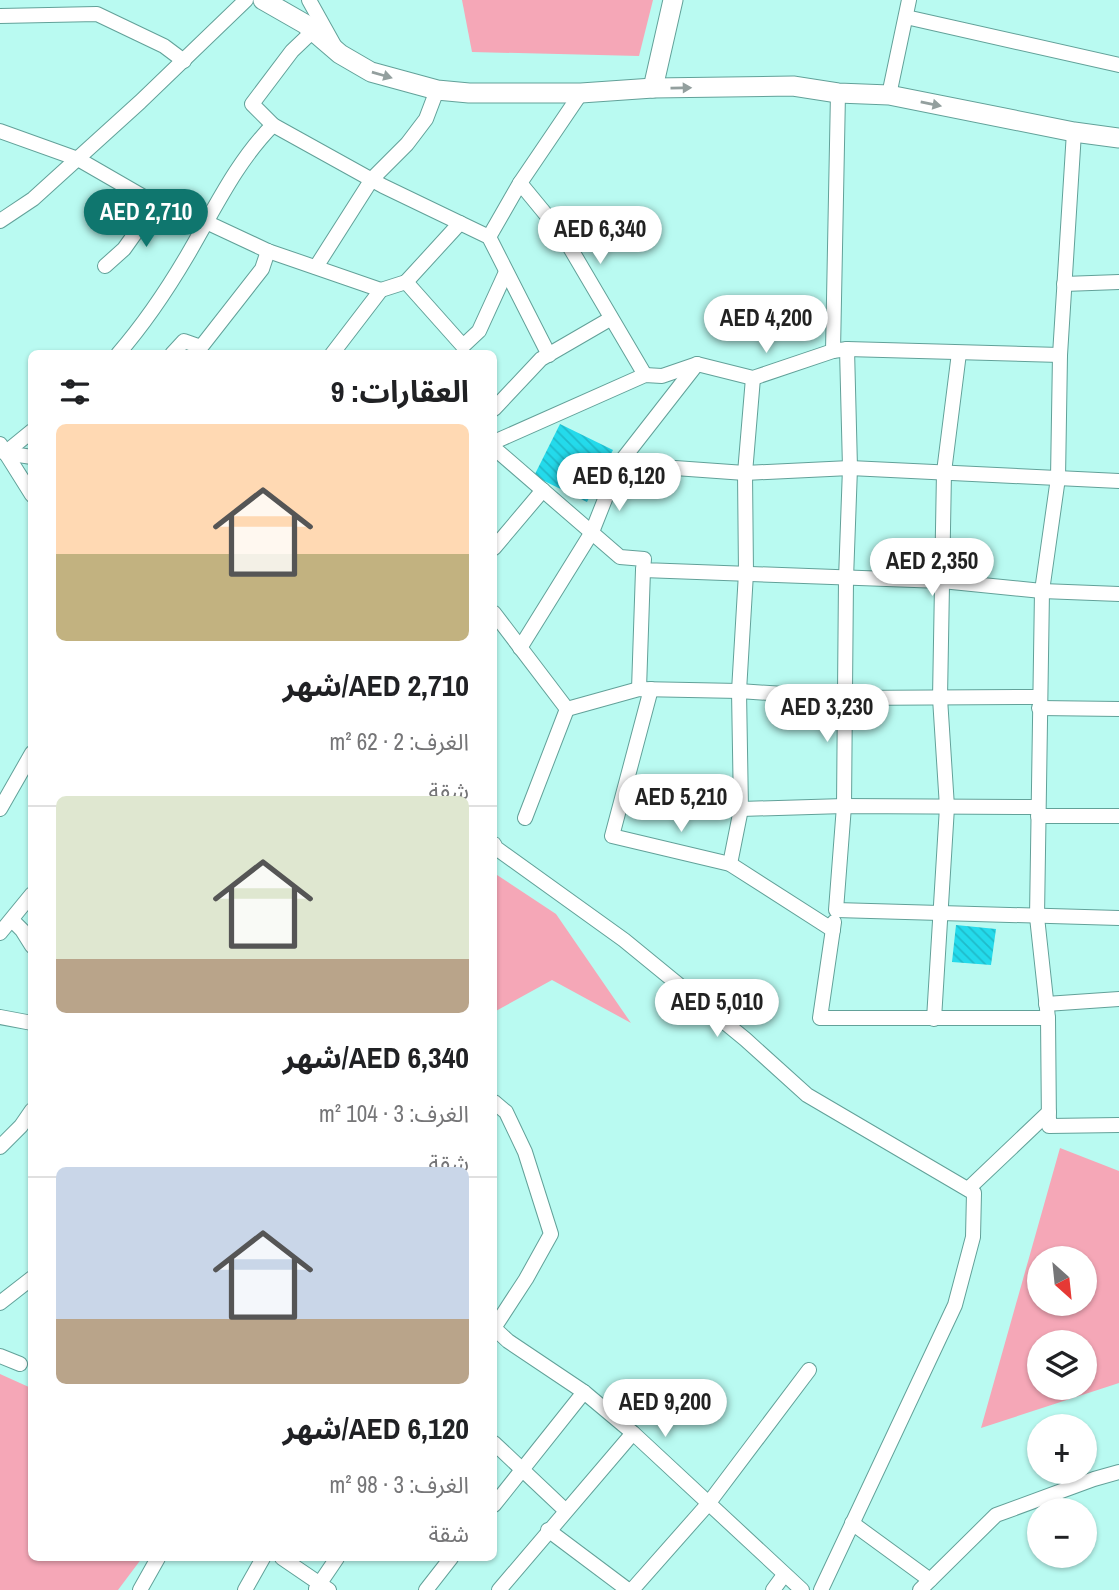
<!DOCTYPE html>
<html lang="ar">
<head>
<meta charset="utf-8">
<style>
  :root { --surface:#fff; --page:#f6f6f6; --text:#202124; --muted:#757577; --line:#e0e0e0; --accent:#0f766e }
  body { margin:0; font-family:"Archivo Narrow","Noto Sans Arabic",sans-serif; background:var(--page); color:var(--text); direction:rtl; height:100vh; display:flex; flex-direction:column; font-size:26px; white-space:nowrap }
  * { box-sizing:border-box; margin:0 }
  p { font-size:23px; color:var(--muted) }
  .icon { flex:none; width:38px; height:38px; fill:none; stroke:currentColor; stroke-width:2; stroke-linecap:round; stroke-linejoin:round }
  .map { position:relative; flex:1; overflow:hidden; direction:ltr }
  .drawer { position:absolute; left:28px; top:350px; width:469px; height:1211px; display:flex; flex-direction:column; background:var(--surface); border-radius:10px; box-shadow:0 2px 5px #0004; direction:rtl }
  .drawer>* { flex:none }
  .needle { width:46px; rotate:153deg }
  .buttons { position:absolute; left:1027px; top:1246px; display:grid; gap:14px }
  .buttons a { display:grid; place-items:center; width:70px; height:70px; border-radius:50%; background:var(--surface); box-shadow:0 2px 5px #0004; font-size:35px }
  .price { position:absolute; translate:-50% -60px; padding:0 16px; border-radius:24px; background:#fff; color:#222; font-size:23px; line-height:46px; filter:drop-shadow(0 2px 4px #0008) }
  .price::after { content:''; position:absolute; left:50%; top:42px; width:21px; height:16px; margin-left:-10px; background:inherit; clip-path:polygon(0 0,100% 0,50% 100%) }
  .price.on { background:var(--accent); color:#fff }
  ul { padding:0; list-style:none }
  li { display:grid; align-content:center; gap:14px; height:371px; padding:0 28px }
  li+li { border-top:2px solid var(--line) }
  li span { display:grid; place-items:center; height:217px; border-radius:10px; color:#555 }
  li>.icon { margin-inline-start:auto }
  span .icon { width:126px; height:126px; fill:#fffc; stroke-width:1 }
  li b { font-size:30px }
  h2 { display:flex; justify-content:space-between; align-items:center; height:84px; padding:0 28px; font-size:30px }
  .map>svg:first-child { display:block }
  .grass { fill:#f5a7b7; fill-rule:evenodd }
  .building { fill:url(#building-back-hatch) }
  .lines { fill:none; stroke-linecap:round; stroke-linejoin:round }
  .street-casing { stroke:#62a199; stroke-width:16 }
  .secondary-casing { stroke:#62a199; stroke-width:21 }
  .street { stroke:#fff; stroke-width:14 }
  .secondary { stroke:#fff; stroke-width:19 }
  .oneway { fill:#939f9e }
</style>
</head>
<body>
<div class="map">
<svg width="1119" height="1590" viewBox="0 0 1119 1590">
  <defs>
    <pattern id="building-back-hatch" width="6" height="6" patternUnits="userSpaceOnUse" patternTransform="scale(1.75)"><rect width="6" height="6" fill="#24daeb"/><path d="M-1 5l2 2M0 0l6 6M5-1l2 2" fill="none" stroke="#1fbbca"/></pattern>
  </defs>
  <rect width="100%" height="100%" fill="#b9faf1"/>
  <g class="grass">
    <path d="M462,0H653L639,56L472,52Z"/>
    <path d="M494,873L556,914L631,1023L552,980L494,1012Z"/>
    <path d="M1060,1148L1119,1171V1383L981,1428ZM1085,1258V1304H1040V1258ZM1040,1342H1085V1388H1040Z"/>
    <path d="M0,1374L31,1388L32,1558H142L118,1590H0Z"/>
  </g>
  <g class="building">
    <path d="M560,424L613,450L587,502L534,476Z"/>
    <path d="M956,925L996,929L991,965L952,962Z"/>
  </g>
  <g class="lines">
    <defs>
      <g id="street">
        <path d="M309,0L334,45"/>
        <path d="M0,16L97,14L164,46L184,61"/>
        <path d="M906,17L1119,65"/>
        <path d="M313,31L292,51L252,104L273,125L383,186L489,237L549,355"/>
        <path d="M889,95L909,0"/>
        <path d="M0,131L78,159L156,204L206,222L268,251L381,290"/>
        <path d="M1074,132L1060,355L1058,478L1042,591L1037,917L1048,1018L1049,1126L1119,1125"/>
        <path d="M520,183L562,234L645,375"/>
        <path d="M0,221L33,199L140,102L246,0"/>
        <path d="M489,237L520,183L581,93"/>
        <path d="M105,266L124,249L156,204"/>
        <path d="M316,267L372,179L407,144L426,119L437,90"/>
        <path d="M406,282L460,223"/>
        <path d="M1064,284L1119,282"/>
        <path d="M847,349L850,468L846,579L844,806L836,910L1119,918"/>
        <path d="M833,351L838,93"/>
        <path d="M118,354C144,324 167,290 187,256C213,212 236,162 273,125"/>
        <path d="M172,354L184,341L201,347L262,269L268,251"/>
        <path d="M332,354L381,290L406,282L463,346L479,331L506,272"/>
        <path d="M494,409L541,359L610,319"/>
        <path d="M494,442L645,375L662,376L697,364L753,378L833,351L847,349L1060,355"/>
        <path d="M0,444L32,495"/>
        <path d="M494,448L620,557L644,559L643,570L942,581L1042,591L1119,594"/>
        <path d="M5,453L32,431"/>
        <path d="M5,453L32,457"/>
        <path d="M619,464L745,473L850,468L1119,481"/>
        <path d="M494,548L543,490"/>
        <path d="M494,613L567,709L525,818"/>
        <path d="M520,648L592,532L619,464L697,364"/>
        <path d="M639,689L643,570"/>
        <path d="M651,689L612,836L730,864L833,930"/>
        <path d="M1039,708L1119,709"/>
        <path d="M567,709L639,689L739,691L845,698L1039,697"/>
        <path d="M0,809L32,753"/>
        <path d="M741,809L844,806L1038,807"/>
        <path d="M1038,816H1119"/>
        <path d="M494,844L496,848L624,940L745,1039L807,1095L974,1193L973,1237L955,1305L821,1590"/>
        <path d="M730,864L741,809L739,691L746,573L745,473L753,378"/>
        <path d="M12,920L22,930L32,946"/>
        <path d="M834,922L820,1018H1048"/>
        <path d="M0,933L32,894"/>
        <path d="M1046,1004L1119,999"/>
        <path d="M0,1017L32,1023"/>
        <path d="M934,1019L947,807L940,698L944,472L959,353"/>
        <path d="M494,1102L506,1112L525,1152L551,1234L526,1279L494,1328"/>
        <path d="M0,1147L21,1126L32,1110"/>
        <path d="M968,1189L1049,1112"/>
        <path d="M0,1303L32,1278"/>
        <path d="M494,1328L508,1341L584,1392L633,1433L802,1590"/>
        <path d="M0,1356L20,1364"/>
        <path d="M494,1443L565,1510"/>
        <path d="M494,1505L584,1392"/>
        <path d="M852,1523L930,1580"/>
        <path d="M548,1530L628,1590"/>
        <path d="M282,1558L329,1590"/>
        <path d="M316,1589L337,1558"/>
        <path d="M140,1590L158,1558"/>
        <path d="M245,1590L263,1558"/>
        <path d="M426,1590L451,1558"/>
        <path d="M499,1590L633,1433"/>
        <path d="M632,1590L708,1504L809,1370"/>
        <path d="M773,1590L784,1575"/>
        <path d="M920,1590L996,1515L1094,1479L1119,1472"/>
      </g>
      <g id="secondary">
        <path d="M263,0L305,24L340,54L371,72L437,90L469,93H581L653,88L793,86L838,93L889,95L1074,132L1119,138"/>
        <path d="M653,88L673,0"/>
      </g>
    </defs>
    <use href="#street" class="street-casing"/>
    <use href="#secondary" class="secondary-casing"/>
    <use href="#street" class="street"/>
    <use href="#secondary" class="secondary"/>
  </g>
  <defs><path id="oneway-solid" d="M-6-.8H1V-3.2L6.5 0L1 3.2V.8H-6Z" transform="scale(1.75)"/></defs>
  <g class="oneway">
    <use href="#oneway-solid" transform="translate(382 75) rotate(16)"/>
    <use href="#oneway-solid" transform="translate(681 88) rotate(-1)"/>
    <use href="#oneway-solid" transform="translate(931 104) rotate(11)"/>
  </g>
</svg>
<div class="buttons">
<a><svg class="needle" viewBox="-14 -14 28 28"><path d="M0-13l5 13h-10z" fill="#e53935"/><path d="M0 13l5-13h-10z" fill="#757577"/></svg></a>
<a><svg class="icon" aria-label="layers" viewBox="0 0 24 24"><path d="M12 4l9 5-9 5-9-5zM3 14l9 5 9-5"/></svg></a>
<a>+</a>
<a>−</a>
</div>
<b class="price on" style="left:146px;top:249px">AED 2,710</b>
<b class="price" style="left:600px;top:266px">AED 6,340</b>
<b class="price" style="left:766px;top:355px">AED 4,200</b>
<b class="price" style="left:619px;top:513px">AED 6,120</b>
<b class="price" style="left:932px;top:598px">AED 2,350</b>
<b class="price" style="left:827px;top:744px">AED 3,230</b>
<b class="price" style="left:681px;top:834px">AED 5,210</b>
<b class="price" style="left:717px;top:1039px">AED 5,010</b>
<b class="price" style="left:665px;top:1439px">AED 9,200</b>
<section class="drawer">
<h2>العقارات: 9<svg class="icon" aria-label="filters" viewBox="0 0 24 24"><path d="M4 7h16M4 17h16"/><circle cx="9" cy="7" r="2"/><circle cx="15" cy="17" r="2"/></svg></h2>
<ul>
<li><span style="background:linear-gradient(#ffd9b3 60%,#c2b280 0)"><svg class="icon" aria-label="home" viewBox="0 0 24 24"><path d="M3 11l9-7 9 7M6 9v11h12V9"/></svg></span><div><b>AED 2,710/شهر</b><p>الغرف: 2 · 62 m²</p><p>شقة</p></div></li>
<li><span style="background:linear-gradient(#dfe7d0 75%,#b9a48a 0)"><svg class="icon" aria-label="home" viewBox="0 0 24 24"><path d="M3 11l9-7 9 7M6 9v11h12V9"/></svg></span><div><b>AED 6,340/شهر</b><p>الغرف: 3 · 104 m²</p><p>شقة</p></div></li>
<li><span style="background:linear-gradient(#c9d6e8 70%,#b9a48a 0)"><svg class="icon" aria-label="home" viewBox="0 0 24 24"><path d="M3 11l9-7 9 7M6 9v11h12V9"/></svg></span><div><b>AED 6,120/شهر</b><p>الغرف: 3 · 98 m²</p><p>شقة</p></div></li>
</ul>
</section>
</div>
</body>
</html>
